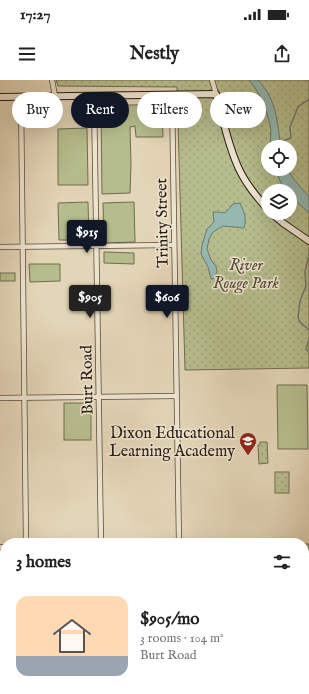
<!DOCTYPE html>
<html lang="en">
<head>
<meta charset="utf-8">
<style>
  :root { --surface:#fff; --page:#f6f6f6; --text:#222; --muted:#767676; --line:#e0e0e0; --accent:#111827 }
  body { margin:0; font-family:"IM FELL English",serif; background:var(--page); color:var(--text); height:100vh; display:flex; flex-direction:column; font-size:15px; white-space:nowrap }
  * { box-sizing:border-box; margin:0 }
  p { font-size:13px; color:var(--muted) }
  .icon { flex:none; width:22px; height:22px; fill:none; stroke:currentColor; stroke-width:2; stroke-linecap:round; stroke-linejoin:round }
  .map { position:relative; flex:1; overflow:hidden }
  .side { position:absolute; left:0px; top:458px; width:309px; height:156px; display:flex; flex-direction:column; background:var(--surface); border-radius:16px 16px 0 0; box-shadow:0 4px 16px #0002 }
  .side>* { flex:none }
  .banner { position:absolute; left:12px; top:12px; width:285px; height:36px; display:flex; gap:8px }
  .buttons { position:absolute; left:261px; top:60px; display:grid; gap:8px }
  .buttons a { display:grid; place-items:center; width:36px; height:36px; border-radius:50%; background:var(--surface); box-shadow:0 4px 16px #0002; font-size:20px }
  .price { position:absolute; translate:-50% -34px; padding:0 9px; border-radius:4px; background:var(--accent); color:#fff; font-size:13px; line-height:26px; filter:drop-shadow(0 1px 2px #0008) }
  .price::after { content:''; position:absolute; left:50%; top:24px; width:12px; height:9px; margin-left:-6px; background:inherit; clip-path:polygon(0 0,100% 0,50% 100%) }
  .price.selected { background:#222; color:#fff }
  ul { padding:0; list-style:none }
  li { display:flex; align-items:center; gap:12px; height:100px; padding:0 16px }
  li+li { border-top:1px solid var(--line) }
  li span { display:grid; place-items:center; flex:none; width:112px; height:80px; border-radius:12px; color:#555 }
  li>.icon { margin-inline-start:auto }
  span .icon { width:48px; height:48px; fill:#fffc; stroke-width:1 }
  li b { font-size:17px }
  h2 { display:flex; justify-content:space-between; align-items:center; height:48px; padding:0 16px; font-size:17px }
  .pill { padding:0 14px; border-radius:18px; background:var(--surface); box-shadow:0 4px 16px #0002; font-size:14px; line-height:36px }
  .pill.selected { background:var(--accent); color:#fff }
  .status { display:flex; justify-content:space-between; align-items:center; height:28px; padding:0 20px; background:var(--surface); direction:ltr }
  .status svg { height:11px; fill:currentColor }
  header { display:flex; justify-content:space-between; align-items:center; height:52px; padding:0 16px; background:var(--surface); font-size:18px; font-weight:800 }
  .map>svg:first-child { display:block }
  .green { fill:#b6bd8d; stroke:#706c50 }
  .park { fill:url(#park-dots); stroke:#706c50; fill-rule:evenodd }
  .water { fill:#95b8b1; stroke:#6a7972 }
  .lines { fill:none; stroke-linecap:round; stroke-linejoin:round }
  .stream { stroke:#6a7972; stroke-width:1.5 }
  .street-casing { stroke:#584a3c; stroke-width:6 }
  .secondary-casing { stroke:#291b13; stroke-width:8 }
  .street { stroke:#ede4d0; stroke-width:4.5 }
  .secondary { stroke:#ede4d0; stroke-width:6 }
  .labels { text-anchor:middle; stroke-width:3; stroke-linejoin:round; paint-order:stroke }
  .street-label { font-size:16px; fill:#291b13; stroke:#ede4d0 }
  .park-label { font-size:16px; font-style:italic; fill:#534c38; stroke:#ede4d0 }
  .poi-label { font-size:16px; fill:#291b13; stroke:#ede4d0; text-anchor:end }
</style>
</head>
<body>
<div class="status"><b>17:27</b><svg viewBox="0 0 49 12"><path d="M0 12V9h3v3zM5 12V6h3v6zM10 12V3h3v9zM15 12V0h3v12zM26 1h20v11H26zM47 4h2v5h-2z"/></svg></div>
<header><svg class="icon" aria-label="menu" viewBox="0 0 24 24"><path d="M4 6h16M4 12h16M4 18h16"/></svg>Nestly<svg class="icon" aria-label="share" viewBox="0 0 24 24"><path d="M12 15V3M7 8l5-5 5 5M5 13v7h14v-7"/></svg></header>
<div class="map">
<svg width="309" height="614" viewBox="0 0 309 614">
  <defs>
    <pattern id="park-dots" width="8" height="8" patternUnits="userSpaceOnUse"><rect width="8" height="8" fill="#b6bd8d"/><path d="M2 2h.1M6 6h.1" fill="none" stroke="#9ca279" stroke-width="1.8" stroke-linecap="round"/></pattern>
  </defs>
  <rect width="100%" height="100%" fill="#e3d5b7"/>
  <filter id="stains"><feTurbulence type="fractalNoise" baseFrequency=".005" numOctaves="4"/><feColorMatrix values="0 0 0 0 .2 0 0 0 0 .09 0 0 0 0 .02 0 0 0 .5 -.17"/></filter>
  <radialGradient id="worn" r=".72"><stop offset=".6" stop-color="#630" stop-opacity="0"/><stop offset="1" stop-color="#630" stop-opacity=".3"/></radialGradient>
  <g class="green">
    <path d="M162,24L163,57H136L135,46L130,47L131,85L130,113L102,114L101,26Z"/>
    <path d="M87,48L88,105H58V49Z"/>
    <path d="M88,122L89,160H59L58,123Z"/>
    <path d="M134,122L135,162L104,163L103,123Z"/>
    <path d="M104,172L134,173V184L104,183Z"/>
    <path d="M29,184H60V201L30,202Z"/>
    <rect x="0" y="193" width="15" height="8"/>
    <path d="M277,305H307L308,369H278Z"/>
    <rect x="64" y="323" width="27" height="37"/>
  </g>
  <g class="park">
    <path d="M56,0H309V288L185,290L177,7L58,6ZM268,67H290V89H268ZM268,111H290V133H268Z"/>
    <path d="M260,362H267L268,383L259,384L258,365H260Z"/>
    <rect x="275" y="392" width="14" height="21"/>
    <rect x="304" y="464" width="5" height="144"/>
  </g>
  <g class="water">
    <path d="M249,0H258C277,20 277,42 281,67H270C270,62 271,56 271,51C269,35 260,12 249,0Z"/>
    <path d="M276,89H288L292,97L309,117V133L290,116V111H286C281,104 278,97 276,89Z"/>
    <path d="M240,123C244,132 247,138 244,148L223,146L213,152L209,159L207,169L211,180L216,186L217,192L213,199H211L208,187L201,174L202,165L207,149L214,142L213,132H219L225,133L233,124Z"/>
  </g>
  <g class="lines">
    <g class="stream">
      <path d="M279,62L291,58L290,47L298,27L309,19"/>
      <path d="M309,174L305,192L306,206L300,221L298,238L300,242L309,250"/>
      <path d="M309,259L306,269L309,272"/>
    </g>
    <defs>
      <g id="street">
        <path d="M52,0L55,16"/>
        <path d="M212,0L216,14"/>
        <path d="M172,15L179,463"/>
        <path d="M94,16L101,463"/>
        <path d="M21,17L26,463"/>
        <path d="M0,167L174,165"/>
        <path d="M0,318L176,316"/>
        <path d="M0,467H5"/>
        <path d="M28,609V614"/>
        <path d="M104,609V614"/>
        <path d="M182,609V614"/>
      </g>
      <g id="secondary">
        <path d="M0,17L216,14C223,39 228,66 239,89C246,104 257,117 268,130"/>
        <path d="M271,133L283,143L309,161"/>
      </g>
    </defs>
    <use href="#street" class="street-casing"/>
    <use href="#secondary" class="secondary-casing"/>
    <use href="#street" class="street"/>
    <use href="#secondary" class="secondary"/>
  </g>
  <defs>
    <symbol id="school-pin" viewBox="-11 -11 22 30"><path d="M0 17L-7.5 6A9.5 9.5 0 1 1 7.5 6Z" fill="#8f2418" stroke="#ede4d0"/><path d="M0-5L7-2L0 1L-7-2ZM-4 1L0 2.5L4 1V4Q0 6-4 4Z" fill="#fff"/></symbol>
  </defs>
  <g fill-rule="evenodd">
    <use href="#school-pin" x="238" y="351" width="20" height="27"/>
  </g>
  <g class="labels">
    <g class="street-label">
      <text transform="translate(161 143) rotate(-91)" y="6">Trinity Street</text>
      <text transform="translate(86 300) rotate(-91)" y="6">Burt Road</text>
    </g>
    <g class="park-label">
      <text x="246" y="190">River<tspan x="246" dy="18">Rouge Park</tspan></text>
    </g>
    <g class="poi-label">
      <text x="235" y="358">Dixon Educational<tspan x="235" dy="18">Learning Academy</tspan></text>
    </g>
  </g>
  <rect width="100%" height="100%" filter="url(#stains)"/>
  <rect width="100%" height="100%" fill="url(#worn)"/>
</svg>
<div class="buttons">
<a><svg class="icon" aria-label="locate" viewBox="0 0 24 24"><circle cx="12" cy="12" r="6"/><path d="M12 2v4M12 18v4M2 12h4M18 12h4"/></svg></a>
<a><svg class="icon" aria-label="layers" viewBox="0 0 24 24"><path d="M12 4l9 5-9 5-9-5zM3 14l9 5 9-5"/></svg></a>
</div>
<b class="price" style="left:87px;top:174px">$915</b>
<b class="price selected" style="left:90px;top:239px">$905</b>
<b class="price" style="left:167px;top:239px">$606</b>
<div class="banner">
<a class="pill">Buy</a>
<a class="pill selected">Rent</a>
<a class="pill">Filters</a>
<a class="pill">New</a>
</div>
<section class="side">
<h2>3 homes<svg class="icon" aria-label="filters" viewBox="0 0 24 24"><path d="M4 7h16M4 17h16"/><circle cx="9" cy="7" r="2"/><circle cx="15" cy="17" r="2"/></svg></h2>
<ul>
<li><span style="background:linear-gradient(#ffd9b3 75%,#9aa5b1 0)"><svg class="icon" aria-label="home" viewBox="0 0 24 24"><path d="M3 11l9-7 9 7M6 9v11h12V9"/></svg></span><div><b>$905/mo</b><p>3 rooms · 104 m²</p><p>Burt Road</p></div></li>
</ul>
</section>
</div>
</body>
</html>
